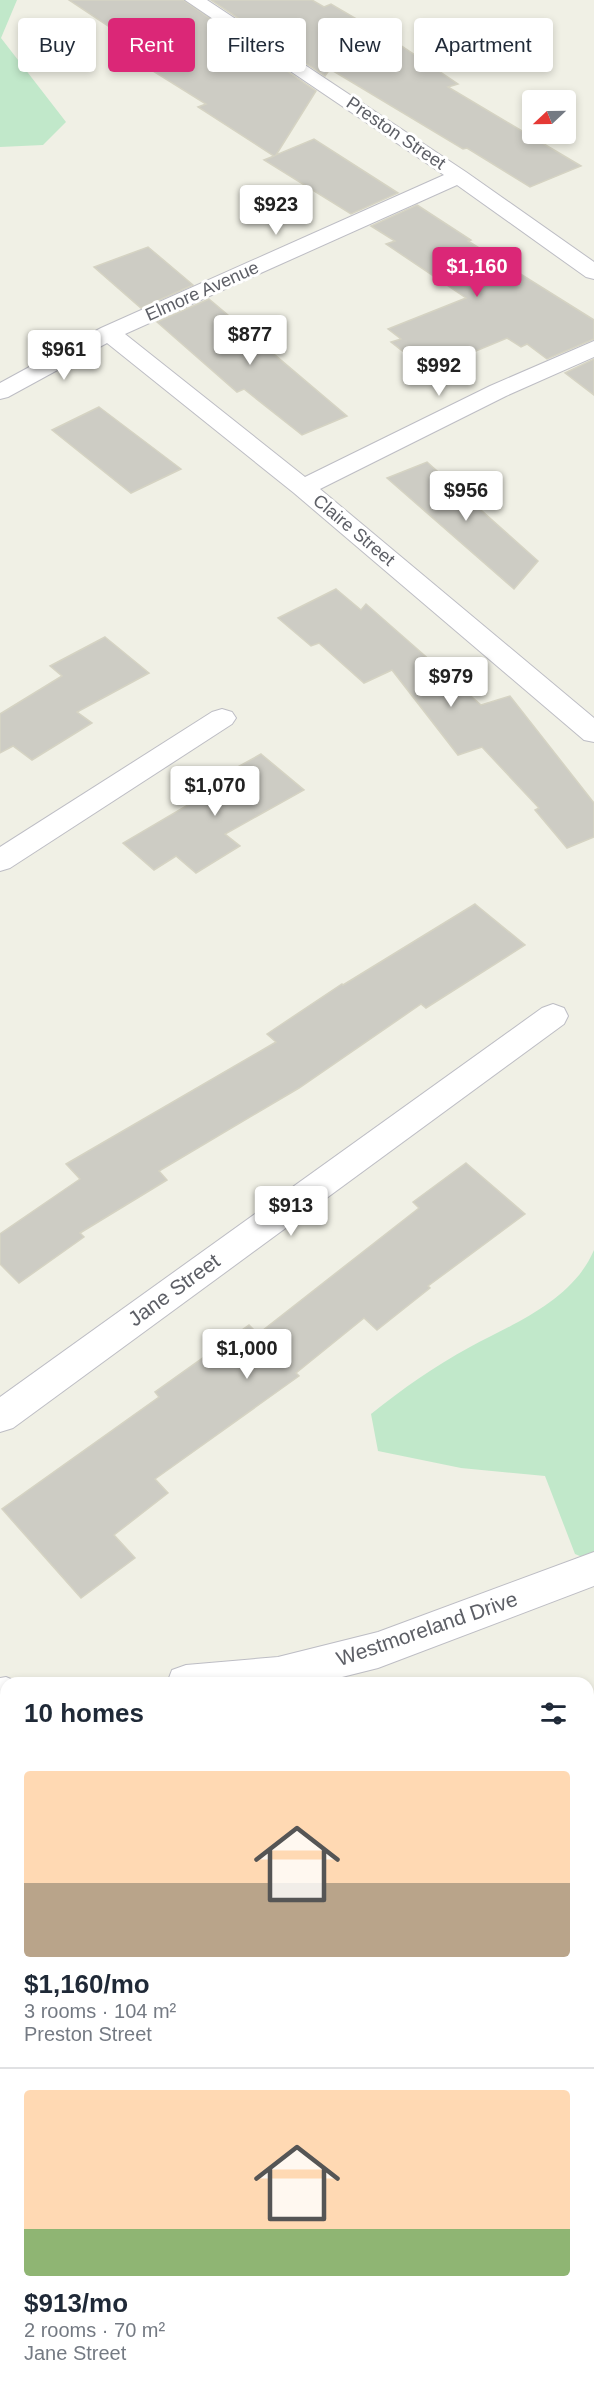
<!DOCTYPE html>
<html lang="en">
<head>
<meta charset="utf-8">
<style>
  :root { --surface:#fff; --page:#f2f2f3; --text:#1f2937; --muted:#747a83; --line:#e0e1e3; --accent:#db2777 }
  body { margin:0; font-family:Arial,sans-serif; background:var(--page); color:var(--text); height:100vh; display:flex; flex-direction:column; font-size:22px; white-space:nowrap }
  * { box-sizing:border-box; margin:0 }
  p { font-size:20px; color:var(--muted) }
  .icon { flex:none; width:33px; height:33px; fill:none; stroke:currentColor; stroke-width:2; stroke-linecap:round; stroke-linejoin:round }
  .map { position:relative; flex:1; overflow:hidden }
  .sheet { position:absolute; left:0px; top:1677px; width:594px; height:720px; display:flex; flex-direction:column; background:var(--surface); border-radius:18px 18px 0 0; box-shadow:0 3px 9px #0003 }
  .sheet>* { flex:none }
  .banner { position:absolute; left:18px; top:18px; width:558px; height:54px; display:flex; gap:12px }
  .needle { width:39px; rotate:248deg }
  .fabs { position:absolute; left:522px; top:90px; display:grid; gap:12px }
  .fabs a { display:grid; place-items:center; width:54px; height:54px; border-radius:6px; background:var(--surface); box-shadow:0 3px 9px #0003; font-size:30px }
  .price { position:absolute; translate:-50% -51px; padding:0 14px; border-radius:6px; background:#fff; color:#222; font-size:20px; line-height:39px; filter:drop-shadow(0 2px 3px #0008) }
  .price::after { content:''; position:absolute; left:50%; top:36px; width:18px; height:14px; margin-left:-9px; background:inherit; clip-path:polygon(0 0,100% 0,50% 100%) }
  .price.selected { background:var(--accent); color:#fff }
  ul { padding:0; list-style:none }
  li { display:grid; align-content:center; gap:12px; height:318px; padding:0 24px }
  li+li { border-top:2px solid var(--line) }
  li span { display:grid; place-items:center; height:186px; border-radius:6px; color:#555 }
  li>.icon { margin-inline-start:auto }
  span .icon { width:108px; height:108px; fill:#fffc; stroke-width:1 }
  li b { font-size:26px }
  h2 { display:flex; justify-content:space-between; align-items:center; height:72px; padding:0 24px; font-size:26px }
  .chip { padding:0 21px; border-radius:6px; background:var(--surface); box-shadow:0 3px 9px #0003; font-size:21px; line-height:54px }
  .chip.selected { background:var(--accent); color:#fff }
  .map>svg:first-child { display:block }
  .green { fill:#c1e8ca }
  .building { fill:#cdccc4; stroke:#d5d3c3; stroke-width:1.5 }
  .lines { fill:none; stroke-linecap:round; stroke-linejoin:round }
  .street-casing { stroke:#bdbdc4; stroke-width:2 }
  .street { fill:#fff; fill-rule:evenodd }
  .labels { text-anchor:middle; stroke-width:6; stroke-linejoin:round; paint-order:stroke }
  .far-street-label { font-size:18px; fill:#5d5f66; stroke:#fff }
  .street-label { font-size:21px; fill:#5d5f66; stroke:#fff }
</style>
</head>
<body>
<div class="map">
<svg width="594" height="2397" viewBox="0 0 594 2397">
  <rect width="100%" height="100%" fill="#f0f0e5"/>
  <g class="green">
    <path d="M0,0H17L1,38L66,122L43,145L0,147Z"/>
    <path d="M594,1250V1562L575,1554L545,1476L461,1468L378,1451L371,1414C402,1389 435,1366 470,1347C515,1323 573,1300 594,1250Z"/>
  </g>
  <g class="building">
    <path d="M69,0H183L316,91L276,155L314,139L398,193L351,214L264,160L274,156L198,107L206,104L116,48L132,42Z"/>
    <path d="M211,0H312L324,7L331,4L394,41L458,84L448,87L581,166L530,187L467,148L463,149L330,69L325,76Z"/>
    <path d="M417,205L471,240L468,241L594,320V339L547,359L527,344L521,347L507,338L428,371L391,342L401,339L388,329L466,298L386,244L395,241L371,226Z"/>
    <path d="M148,247L193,285L141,308L94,267Z"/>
    <path d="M209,299L347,416L302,435L244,389L237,392L157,322Z"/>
    <path d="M594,359V395L565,373Z"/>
    <path d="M99,407L181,469L131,493L52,430Z"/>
    <path d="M427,462L538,561L514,589L387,478Z"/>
    <path d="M336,589L361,610L366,604L481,705L510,696L594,803V837L567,848L535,810L539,808L482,747L458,755L392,670L364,683L319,643L311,646L278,618Z"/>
    <path d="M105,637L149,673L77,712L92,723L32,760L13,746L0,753V714L62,676L50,666Z"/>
    <path d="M261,754L304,790L225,834L240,846L196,873L176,856L154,870L123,843L205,795L198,789Z"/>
    <path d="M475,904L525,945L426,1008L421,1004L299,1088L159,1171L167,1180L80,1233L84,1237L19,1283L0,1264V1234L80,1179L66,1164L276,1042L267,1034L342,984L343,985Z"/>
    <path d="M466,1163L525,1214L428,1286L430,1288L377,1330L364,1318L296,1373L299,1376L155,1479L168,1493L114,1535L135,1558L81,1598L2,1509L159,1397L155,1392L249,1325L258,1334L419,1208L413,1202Z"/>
  </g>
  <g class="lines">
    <defs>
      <g id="street">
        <path d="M185,0H207L466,172L594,262V279L586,277L457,185L125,334L305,477L490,386L594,341V357L506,396L320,489L594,718V742L584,740L294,493L107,343L8,397L0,399V383L101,328L444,175Z"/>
        <path d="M222,709L232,712L236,718L232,724L10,868L0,871V847L212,712Z"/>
        <path d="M553,1004L564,1008L568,1016L564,1024L13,1428L0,1432V1397L542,1008Z"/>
        <path d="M594,1552V1586L378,1668L318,1683H167L172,1670L186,1665L278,1657L378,1632Z"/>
        <path d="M6,1677L20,1683H6V1713L0,1714V1678Z"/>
        <path d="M594,1931V1973L588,1974V1932Z"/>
        <rect x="0" y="1981" width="6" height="42"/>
      </g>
    </defs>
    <use href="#street" class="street-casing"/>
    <use href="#street" class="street"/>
  </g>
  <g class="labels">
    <g class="far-street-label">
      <text transform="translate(396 133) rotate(34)" y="6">Preston Street</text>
      <text transform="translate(202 291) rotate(-24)" y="6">Elmore Avenue</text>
      <text transform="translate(354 530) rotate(40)" y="6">Claire Street</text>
    </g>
    <g class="street-label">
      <text transform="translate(174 1290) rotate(-36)" y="7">Jane Street</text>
      <text transform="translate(427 1629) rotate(-19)" y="7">Westmoreland Drive</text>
    </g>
  </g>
</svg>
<div class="fabs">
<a><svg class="needle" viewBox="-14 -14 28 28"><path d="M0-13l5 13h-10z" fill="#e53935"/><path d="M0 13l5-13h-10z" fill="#747a83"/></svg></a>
</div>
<b class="price" style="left:276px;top:236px">$923</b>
<b class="price selected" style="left:477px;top:298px">$1,160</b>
<b class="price" style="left:250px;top:366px">$877</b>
<b class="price" style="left:64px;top:381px">$961</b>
<b class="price" style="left:439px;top:397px">$992</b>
<b class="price" style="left:466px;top:522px">$956</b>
<b class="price" style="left:451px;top:708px">$979</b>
<b class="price" style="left:215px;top:817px">$1,070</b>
<b class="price" style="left:291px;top:1237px">$913</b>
<b class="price" style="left:247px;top:1380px">$1,000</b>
<div class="banner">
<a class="chip">Buy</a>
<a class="chip selected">Rent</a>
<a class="chip">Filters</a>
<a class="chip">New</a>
<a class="chip">Apartment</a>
</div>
<section class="sheet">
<h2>10 homes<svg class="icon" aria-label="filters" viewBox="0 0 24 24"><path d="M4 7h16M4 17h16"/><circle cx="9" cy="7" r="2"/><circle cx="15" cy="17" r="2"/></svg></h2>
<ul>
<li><span style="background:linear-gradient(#ffd9b3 60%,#b9a48a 0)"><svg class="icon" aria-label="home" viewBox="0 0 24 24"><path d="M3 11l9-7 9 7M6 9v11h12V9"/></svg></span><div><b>$1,160/mo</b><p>3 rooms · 104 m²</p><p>Preston Street</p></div></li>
<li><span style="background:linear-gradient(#ffd9b3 75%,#8fb573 0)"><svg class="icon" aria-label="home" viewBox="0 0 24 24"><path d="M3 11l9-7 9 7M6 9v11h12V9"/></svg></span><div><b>$913/mo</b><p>2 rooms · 70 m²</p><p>Jane Street</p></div></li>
</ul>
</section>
</div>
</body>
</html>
